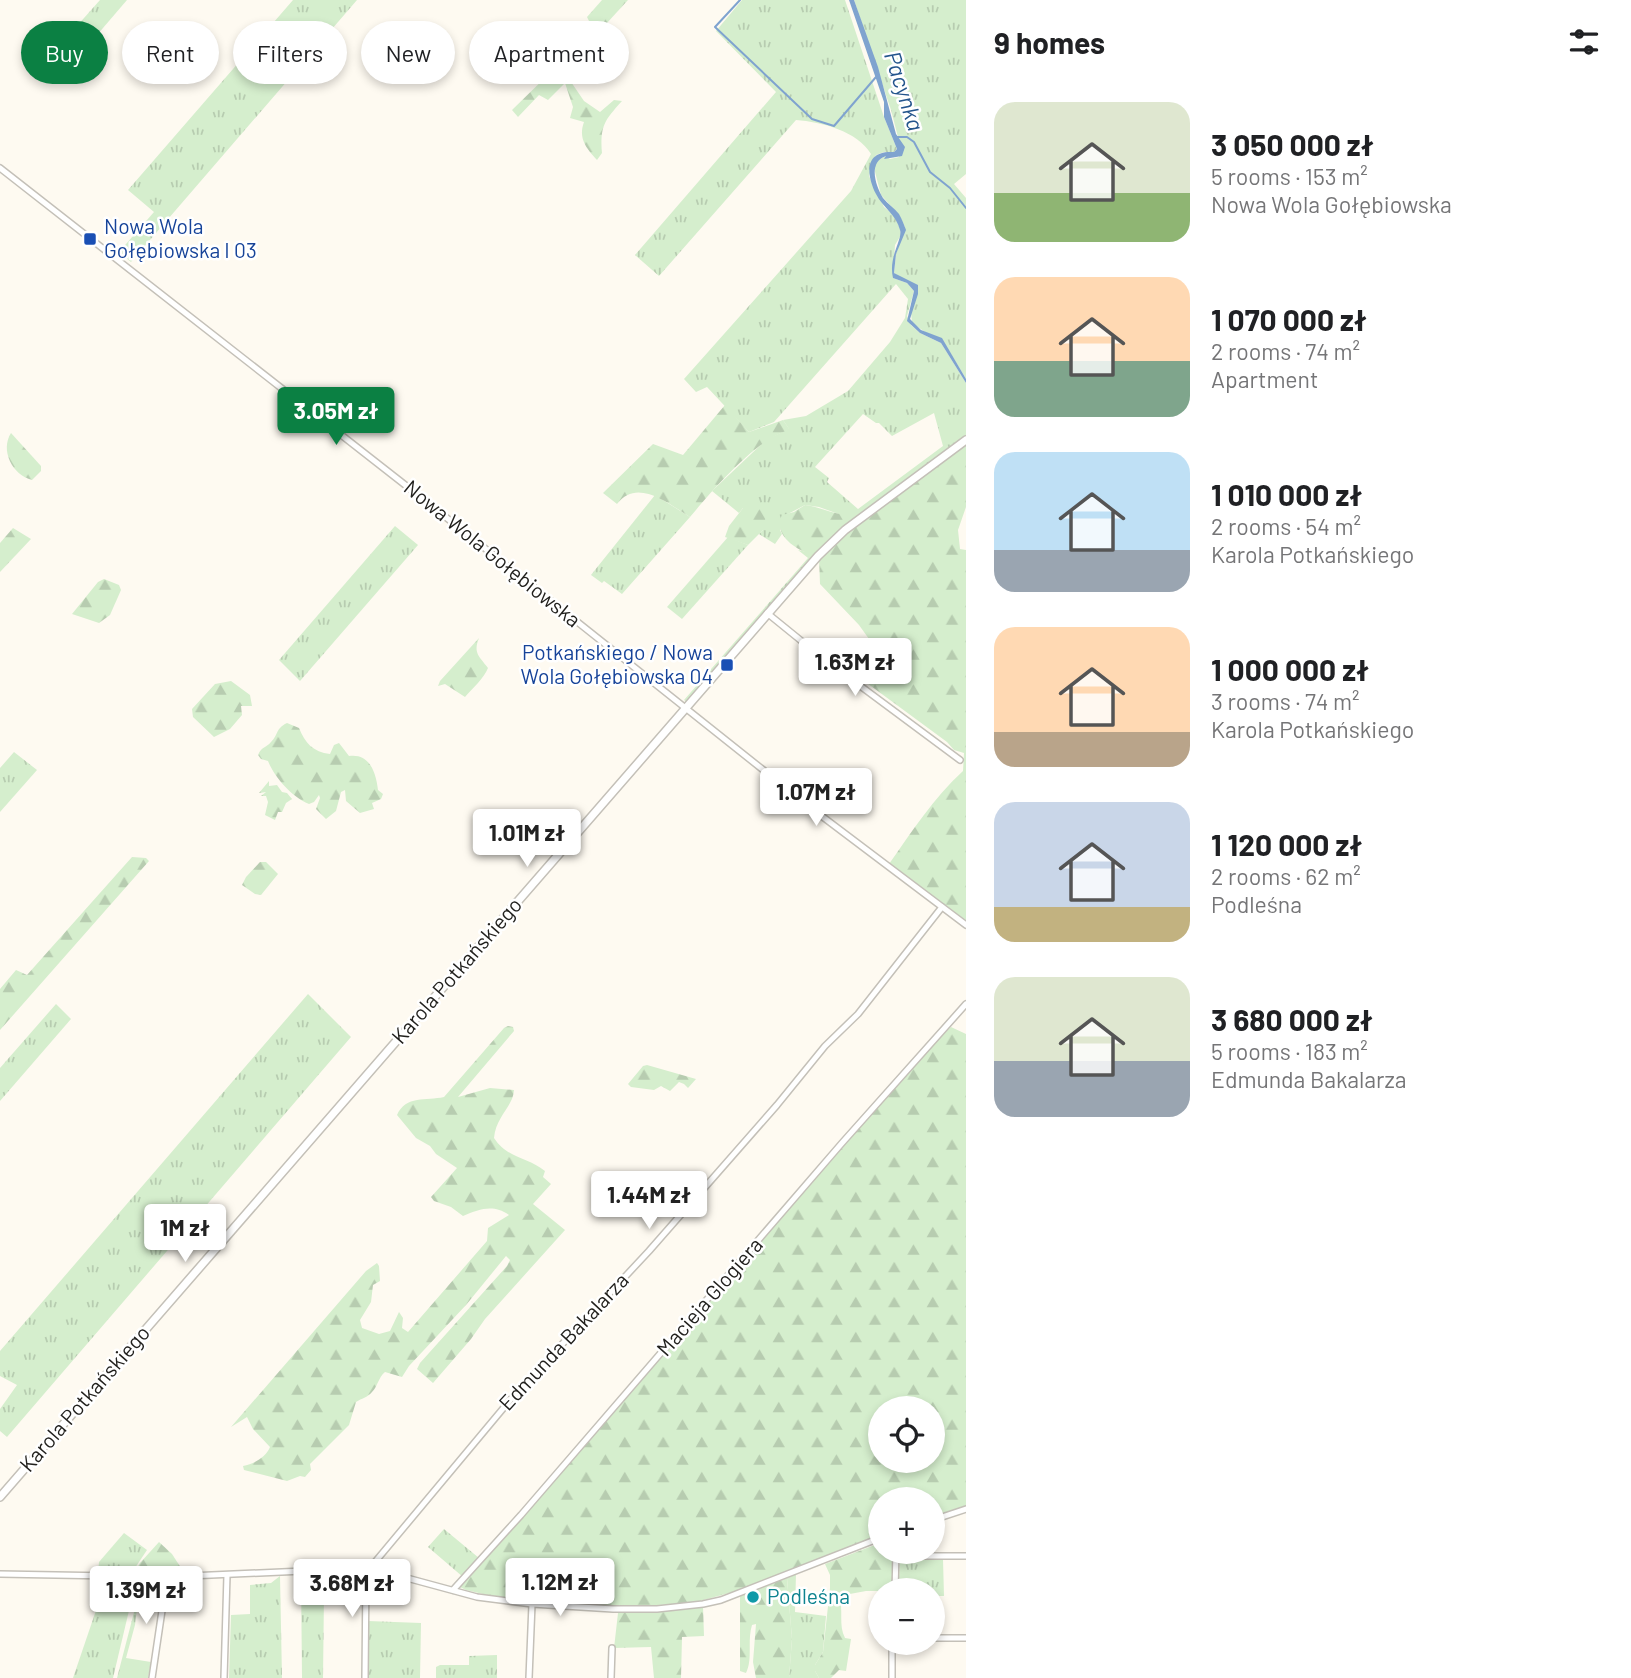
<!DOCTYPE html>
<html lang="en">
<head>
<meta charset="utf-8">
<style>
  :root { --surface:#fff; --page:#f6f6f6; --text:#202124; --muted:#757577; --accent:#0b8043 }
  body { margin:0; font-family:Barlow,sans-serif; background:var(--page); color:var(--text); height:100vh; display:flex; flex-direction:column; font-size:26px; white-space:nowrap }
  * { box-sizing:border-box; margin:0 }
  p { font-size:23px; color:var(--muted) }
  .icon { flex:none; width:38px; height:38px; fill:none; stroke:currentColor; stroke-width:2; stroke-linecap:round; stroke-linejoin:round }
  .map { position:relative; flex:1; overflow:hidden }
  .sheet { display:flex; flex-direction:column; background:var(--surface); width:665px }
  .sheet>* { flex:none }
  .banner { position:absolute; left:21px; top:21px; width:665px; height:63px; display:flex; gap:14px }
  .tools { position:absolute; left:868px; top:1396px; display:grid; gap:14px }
  .tools a { display:grid; place-items:center; width:77px; height:77px; border-radius:50%; background:var(--surface); box-shadow:0 4px 10px #0003; font-size:35px }
  .price { position:absolute; translate:-50% -60px; padding:0 16px; border-radius:7px; background:#fff; color:#222; font-size:23px; line-height:46px; filter:drop-shadow(0 2px 4px #0008) }
  .price::after { content:''; position:absolute; left:50%; top:42px; width:21px; height:16px; margin-left:-10px; background:inherit; clip-path:polygon(0 0,100% 0,50% 100%) }
  .price.selected { background:var(--accent); color:#fff }
  ul { padding:0; list-style:none }
  li { display:flex; align-items:center; gap:21px; height:175px; padding:0 28px }
  li span { display:grid; place-items:center; flex:none; width:196px; height:140px; border-radius:21px; color:#555 }
  li>.icon { margin-inline-start:auto }
  span .icon { width:84px; height:84px; fill:#fffc; stroke-width:1 }
  li b { font-size:30px }
  h2 { display:flex; justify-content:space-between; align-items:center; height:84px; padding:0 28px; font-size:30px }
  .chip { padding:0 24px; border-radius:32px; background:var(--surface); box-shadow:0 4px 10px #0003; font-size:24px; line-height:63px }
  .chip.selected { background:var(--accent); color:#fff }
  main { display:flex; flex:1; min-height:0 }
  .map>svg:first-child { display:block }
  .grass { fill:url(#grass-tufts); fill-rule:evenodd }
  .forest { fill:url(#forest-firs); fill-rule:evenodd }
  .water { fill:#7fa3cf }
  .lines { fill:none; stroke-linecap:round; stroke-linejoin:round }
  .stream { stroke:#7fa3cf; stroke-width:2 }
  .street-casing { stroke:#c4c0b8; stroke-width:8 }
  .secondary-casing { stroke:#c4c0b8; stroke-width:10 }
  .street { stroke:#fff; stroke-width:5 }
  .secondary { stroke:#fff; stroke-width:7 }
  .transit-dot { fill:#1a4fb4; stroke:#fff; stroke-width:2.5 }
  .culture-dot { fill:#0f9aa8; stroke:#fff; stroke-width:2.5 }
  .labels { text-anchor:middle; stroke-width:5; stroke-linejoin:round; paint-order:stroke }
  .transit-label { font-size:21px; fill:#164399; stroke:#fff; text-anchor:start }
  .street-label { font-size:21px; fill:#22211e; stroke:#fff }
  .culture-label { font-size:21px; fill:#0d838f; stroke:#fff; text-anchor:start }
  .water-label { font-size:23px; font-style:italic; fill:#23558c; stroke:#fff }
</style>
</head>
<body>
<main>
<div class="map">
<svg width="966" height="1678" viewBox="0 0 966 1678">
  <defs>
    <pattern id="grass-tufts" width="24" height="20" patternUnits="userSpaceOnUse" patternTransform="scale(1.75)"><rect width="24" height="20" fill="#d5eecd"/><path d="M3 7l-1-3M5 7V3M7 7l1-3M15 17l-1-3M17 17v-4M19 17l1-3" fill="none" stroke="#b7ccb0"/></pattern>
    <pattern id="forest-firs" width="22" height="20" patternUnits="userSpaceOnUse" patternTransform="scale(1.75)"><rect width="22" height="20" fill="#d5eecd"/><path d="M5 1l3.5 6h-7zM16 11l3.5 6h-7z" fill="#b7ccb0"/></pattern>
  </defs>
  <rect width="100%" height="100%" fill="#fefaf1"/>
  <g class="grass">
    <path d="M100,0H127L85,49L68,36Z"/>
    <path d="M293,0H357L131,262L119,252L154,212L128,190Z"/>
    <path d="M742,0H845L884,117L897,149L894,152H884L876,155L869,176L884,207L895,216L900,229L901,235L895,245L893,278L907,283L914,291L907,316L911,325L920,333L941,343L966,383V436L846,524L830,540L687,702L684,700L808,558L798,550L811,553L853,516H844L819,507L805,505L788,514L780,530L782,534L775,544L759,534L763,530L743,508L739,513L712,491L767,439L789,429L783,420L806,416L848,391L890,342L905,318L908,299L896,284L774,422L749,432L707,387L696,392L684,379L851,191L871,154C857,131 822,122 796,120L659,276L635,255L776,92L716,31ZM934,413L943,446L858,509L827,482L829,478L815,467L863,414L876,423H879L892,436Z"/>
    <path d="M854,0H966V174L954,184L966,198V379L942,339L925,332L912,323L911,312L918,289L894,273L896,254L905,227L899,215L881,195L874,168L876,162L885,156L890,159L899,157V141L891,110Z"/>
    <path d="M655,495L690,517L622,594L604,581L602,583L591,575Z"/>
    <path d="M395,526L418,545L300,681L279,660Z"/>
    <path d="M728,537L748,545L682,619L667,607Z"/>
    <path d="M14,752L37,770L0,812V768Z"/>
    <path d="M308,994L351,1037L7,1437L0,1431V1409L17,1385L0,1376V1351Z"/>
    <path d="M56,1004L71,1019L0,1101V1068Z"/>
    <path d="M444,1529L479,1558L463,1577L428,1547Z"/>
    <path d="M124,1533L147,1550L131,1574L98,1573L99,1562Z"/>
    <path d="M900,1559H943L944,1596H933V1591H921V1581L899,1580Z"/>
    <path d="M361,1571L363,1574V1603H344L343,1595H324L323,1678H302L301,1575Z"/>
    <path d="M796,1574L795,1612L826,1616L823,1652L815,1665V1671L819,1678H789L792,1639L787,1578Z"/>
    <path d="M280,1576L282,1678H229L231,1615L250,1614V1585L271,1583Z"/>
    <path d="M106,1581H136L113,1678H73Z"/>
    <path d="M139,1593L135,1625L126,1658L151,1662L148,1678H117Z"/>
    <path d="M368,1621L421,1623L420,1678H368Z"/>
    <path d="M497,1655V1678H436V1667L440,1665H469V1656Z"/>
  </g>
  <g class="forest">
    <path d="M602,0H628L596,35L587,17Z"/>
    <path d="M585,35L591,41L567,76L584,101L600,112L614,100L622,101C604,121 600,126 602,153L597,160C586,148 578,138 584,122L570,118L573,107L565,83L548,100L539,95L518,117L512,110L556,67L561,65Z"/>
    <path d="M725,405L749,432L783,420L790,430C758,437 712,491 690,517C669,504 637,477 617,504L603,493L653,444L683,455Z"/>
    <path d="M11,433L41,466V471L32,480C12,475 0,450 11,433Z"/>
    <path d="M966,445V507L958,530L960,549L966,550V922L889,864C911,833 934,797 963,771L964,753L954,750L947,742L856,675L851,656L869,639L859,625L820,584L819,557L846,531Z"/>
    <path d="M805,505C822,507 838,517 855,515L811,554C795,550 772,533 782,515L794,512Z"/>
    <path d="M756,506L768,507L763,530L748,545L725,537L729,526L743,508Z"/>
    <path d="M13,528L31,539L0,572V543Z"/>
    <path d="M104,579L119,585L121,590L110,615L99,623L72,614L98,582Z"/>
    <path d="M479,638C473,653 479,656 488,668C484,678 473,688 465,697L445,684L438,686L440,681Z"/>
    <path d="M231,681L250,695L252,706H241L242,715L230,729L214,737L193,717L192,709L215,684Z"/>
    <path d="M287,723L299,728C305,743 313,752 330,754L334,745L339,743L349,756C370,753 376,773 378,790L383,794L381,799L372,803L374,809L360,813L346,801L345,790L341,792L336,811L326,819L316,809L320,798L319,795L314,802L309,804C291,796 275,778 268,761L261,759L258,755C262,746 266,748 271,742C279,734 275,729 287,723Z"/>
    <path d="M269,781V786L277,785L282,792L287,793L292,799L286,803L282,812H278L275,820L265,815L268,802L266,796H261L266,792L259,793Z"/>
    <path d="M132,857L146,858L149,861L0,1030V989L16,970L27,975Z"/>
    <path d="M260,862H266L278,874L261,895L255,894L242,885L246,877Z"/>
    <path d="M508,1026L513,1027L514,1031L458,1097L490,1088L514,1090C513,1107 496,1116 494,1138C508,1159 528,1157 545,1171L543,1177L551,1184L533,1204L565,1230L485,1319L471,1339L433,1383L417,1369L420,1363L507,1266L510,1260L506,1256L466,1305L409,1366L402,1377L385,1372C378,1378 378,1386 372,1392C367,1398 362,1398 356,1402L349,1425L310,1464L311,1470L305,1477L300,1476L287,1481L244,1470L243,1466C254,1464 266,1457 270,1447L253,1429L247,1417L231,1427L366,1271L377,1263L379,1266L380,1281L373,1285L371,1302L360,1320L362,1328L379,1334L390,1331L399,1312L403,1318L402,1328L408,1332L487,1241L488,1228L509,1215C493,1204 480,1209 463,1216L451,1207L434,1201L431,1197L457,1168L436,1154L430,1146L416,1138L397,1115C406,1095 426,1101 444,1097L504,1028Z"/>
    <path d="M951,1027L966,1034V1506L933,1517V1500H880V1536L740,1590L689,1604L624,1606L536,1601L500,1598L466,1590L460,1587L930,1047ZM880,1409H933V1461H880Z"/>
    <path d="M647,1065L696,1079L688,1088L684,1084L679,1082L670,1091L661,1086L654,1090L631,1087L628,1084L643,1066Z"/>
    <path d="M159,1542L172,1554L183,1571L135,1572L140,1563Z"/>
    <path d="M880,1543V1552H894L892,1591H866L839,1596C844,1610 838,1625 845,1638L851,1639L846,1671L839,1670L831,1678H819L815,1671V1665L823,1652L830,1588V1575L825,1564Z"/>
    <path d="M787,1578L792,1639L789,1678H756L753,1662L756,1624L752,1625C747,1641 753,1659 746,1673L740,1671V1595Z"/>
    <path d="M703,1606L704,1636L682,1637L681,1678H654L651,1647L614,1648L618,1613L666,1611Z"/>
  </g>
  <path class="water" d="M849,0H854L878,67L896,134L905,147L902,156L884,159L886,156C868,162 875,185 883,198C888,204 894,208 899,214C902,219 904,225 906,230L896,254L894,273L918,285V294L910,319L921,330L942,338L966,379V383L941,343L920,333L907,321L914,291L907,283L893,278C888,257 903,239 900,230C896,214 883,208 876,194C866,174 864,150 894,152L897,149L884,117V102Z"/>
  <g class="lines">
    <g class="stream">
      <path d="M740,0L715,27L812,119L834,126L876,77"/>
      <path d="M897,137H907L914,142L930,172L950,188L966,208"/>
    </g>
    <defs>
      <g id="street">
        <path d="M0,168L418,495L811,808L966,925"/>
        <path d="M767,613L820,656L960,760"/>
        <path d="M933,1520L966,1509"/>
        <path d="M896,1556H966"/>
        <path d="M0,1574L167,1577L370,1568L477,1597L532,1604L613,1609H657L703,1604L721,1600L880,1538"/>
        <path d="M453,1590L521,1515L842,1143L966,1004"/>
        <path d="M895,1591L896,1552"/>
        <path d="M933,1638H966"/>
        <path d="M152,1678L167,1577"/>
        <path d="M224,1678L227,1575"/>
        <path d="M365,1678L366,1574L370,1568L511,1399L649,1251L777,1105L825,1046L858,1014L942,907"/>
        <path d="M529,1678L532,1604"/>
        <path d="M611,1678L612,1648"/>
        <path d="M892,1678V1643"/>
      </g>
      <path id="secondary" d="M0,1497L818,556L845,530L966,440"/>
    </defs>
    <use href="#street" class="street-casing"/>
    <use href="#secondary" class="secondary-casing"/>
    <use href="#street" class="street"/>
    <use href="#secondary" class="secondary"/>
  </g>
  <g class="transit-dot">
    <rect x="83" y="232" width="14" height="14" rx="3.5"/>
    <rect x="720" y="658" width="14" height="14" rx="3.5"/>
  </g>
  <circle class="culture-dot" cx="753" cy="1597" r="7"/>
  <g class="labels">
    <g class="transit-label">
      <text x="104" y="234">Nowa Wola<tspan x="104" dy="24">Gołębiowska I 03</tspan></text>
      <text x="713" y="660" text-anchor="end">Potkańskiego / Nowa<tspan x="713" dy="24">Wola Gołębiowska 04</tspan></text>
    </g>
    <g class="street-label">
      <text transform="translate(492 554) rotate(39)" y="7">Nowa Wola Gołębiowska</text>
      <text transform="translate(457 971) rotate(-49)" y="7">Karola Potkańskiego</text>
      <text transform="translate(710 1297) rotate(-49)" y="7">Macieja Glogiera</text>
      <text transform="translate(564 1342) rotate(-47)" y="7">Edmunda Bakalarza</text>
      <text transform="translate(85 1399) rotate(-49)" y="7">Karola Potkańskiego</text>
    </g>
    <g class="culture-label">
      <text x="767" y="1604">Podleśna</text>
    </g>
    <g class="water-label">
      <text transform="translate(904 91) rotate(72)" y="8">Pacynka</text>
    </g>
  </g>
</svg>
<div class="tools">
<a><svg class="icon" aria-label="locate" viewBox="0 0 24 24"><circle cx="12" cy="12" r="6"/><path d="M12 2v4M12 18v4M2 12h4M18 12h4"/></svg></a>
<a>+</a>
<a>−</a>
</div>
<b class="price selected" style="left:336px;top:447px">3.05M zł</b>
<b class="price" style="left:855px;top:698px">1.63M zł</b>
<b class="price" style="left:816px;top:828px">1.07M zł</b>
<b class="price" style="left:527px;top:869px">1.01M zł</b>
<b class="price" style="left:649px;top:1231px">1.44M zł</b>
<b class="price" style="left:185px;top:1264px">1M zł</b>
<b class="price" style="left:560px;top:1618px">1.12M zł</b>
<b class="price" style="left:352px;top:1619px">3.68M zł</b>
<b class="price" style="left:146px;top:1626px">1.39M zł</b>
<div class="banner">
<a class="chip selected">Buy</a>
<a class="chip">Rent</a>
<a class="chip">Filters</a>
<a class="chip">New</a>
<a class="chip">Apartment</a>
</div>
</div>
<section class="sheet">
<h2>9 homes<svg class="icon" aria-label="filters" viewBox="0 0 24 24"><path d="M4 7h16M4 17h16"/><circle cx="9" cy="7" r="2"/><circle cx="15" cy="17" r="2"/></svg></h2>
<ul>
<li><span style="background:linear-gradient(#dfe7d0 65%,#8fb573 0)"><svg class="icon" aria-label="home" viewBox="0 0 24 24"><path d="M3 11l9-7 9 7M6 9v11h12V9"/></svg></span><div><b>3 050 000 zł</b><p>5 rooms · 153 m²</p><p>Nowa Wola Gołębiowska</p></div></li>
<li><span style="background:linear-gradient(#ffd9b3 60%,#7fa58c 0)"><svg class="icon" aria-label="home" viewBox="0 0 24 24"><path d="M3 11l9-7 9 7M6 9v11h12V9"/></svg></span><div><b>1 070 000 zł</b><p>2 rooms · 74 m²</p><p>Apartment</p></div></li>
<li><span style="background:linear-gradient(#bfe0f5 70%,#9aa5b1 0)"><svg class="icon" aria-label="home" viewBox="0 0 24 24"><path d="M3 11l9-7 9 7M6 9v11h12V9"/></svg></span><div><b>1 010 000 zł</b><p>2 rooms · 54 m²</p><p>Karola Potkańskiego</p></div></li>
<li><span style="background:linear-gradient(#ffd9b3 75%,#b9a48a 0)"><svg class="icon" aria-label="home" viewBox="0 0 24 24"><path d="M3 11l9-7 9 7M6 9v11h12V9"/></svg></span><div><b>1 000 000 zł</b><p>3 rooms · 74 m²</p><p>Karola Potkańskiego</p></div></li>
<li><span style="background:linear-gradient(#c9d6e8 75%,#c2b280 0)"><svg class="icon" aria-label="home" viewBox="0 0 24 24"><path d="M3 11l9-7 9 7M6 9v11h12V9"/></svg></span><div><b>1 120 000 zł</b><p>2 rooms · 62 m²</p><p>Podleśna</p></div></li>
<li><span style="background:linear-gradient(#dfe7d0 60%,#9aa5b1 0)"><svg class="icon" aria-label="home" viewBox="0 0 24 24"><path d="M3 11l9-7 9 7M6 9v11h12V9"/></svg></span><div><b>3 680 000 zł</b><p>5 rooms · 183 m²</p><p>Edmunda Bakalarza</p></div></li>
</ul>
</section>
</main>
</body>
</html>
